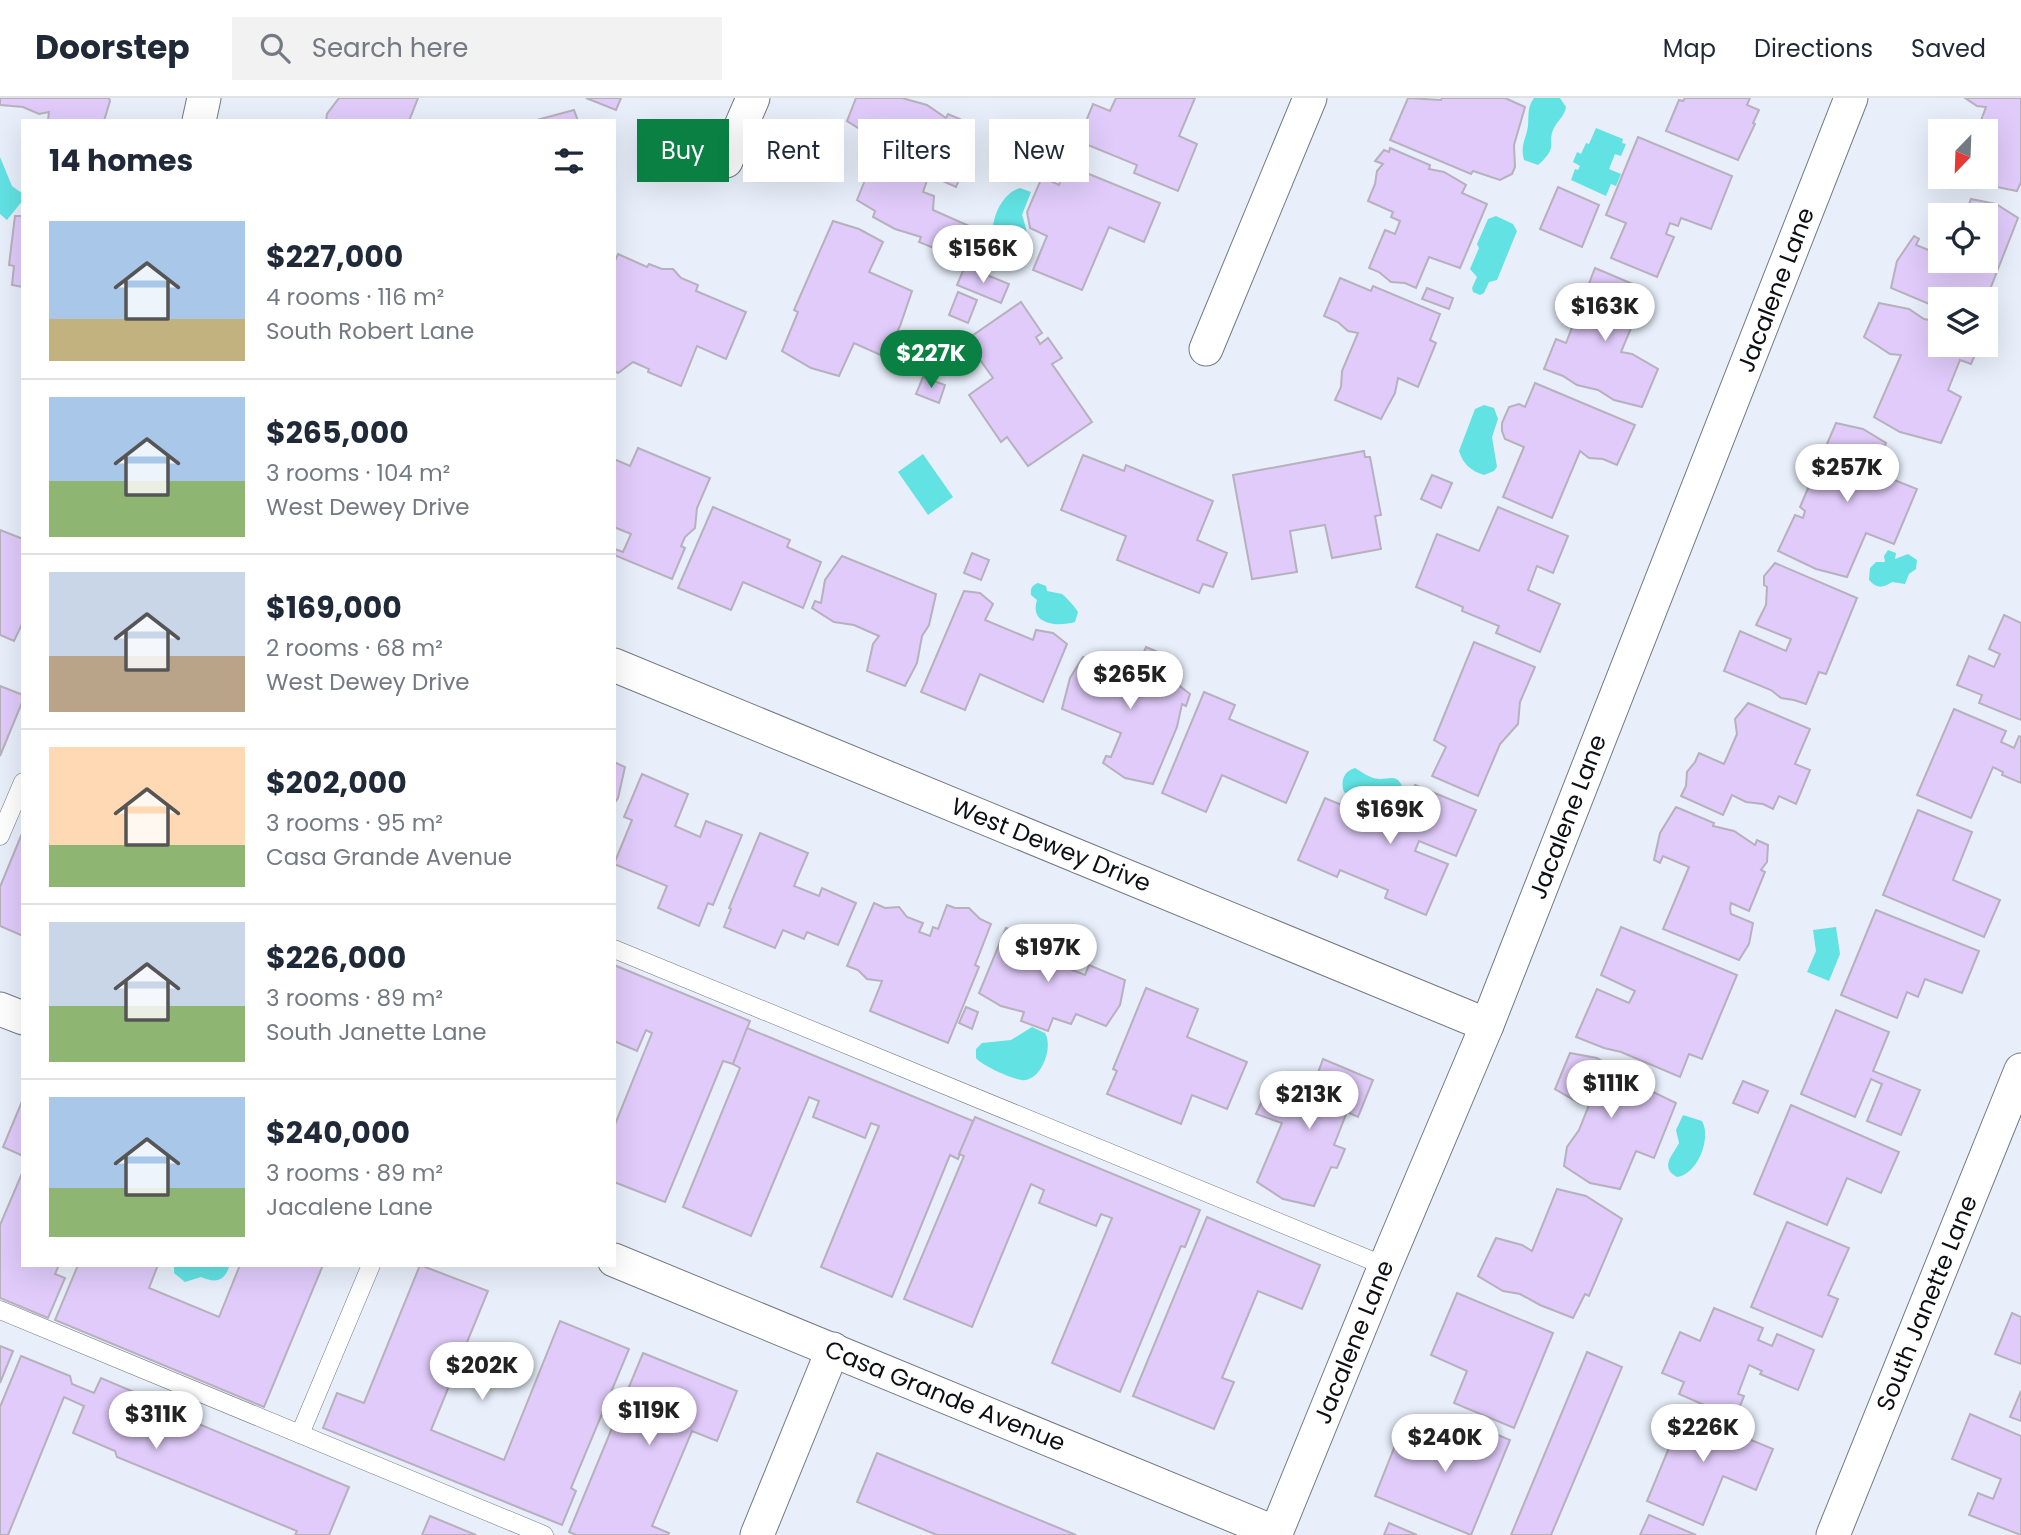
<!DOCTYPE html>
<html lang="en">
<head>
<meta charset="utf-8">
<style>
  :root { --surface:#fff; --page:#f2f2f3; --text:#1f2937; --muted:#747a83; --line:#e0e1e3; --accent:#0b8043 }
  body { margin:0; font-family:Poppins,sans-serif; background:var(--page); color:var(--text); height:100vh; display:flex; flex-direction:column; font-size:26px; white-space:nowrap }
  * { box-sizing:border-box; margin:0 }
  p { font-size:23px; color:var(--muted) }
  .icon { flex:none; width:38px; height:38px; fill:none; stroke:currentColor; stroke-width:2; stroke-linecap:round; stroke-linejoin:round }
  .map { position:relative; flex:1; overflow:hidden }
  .drawer { position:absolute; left:21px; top:21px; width:595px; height:1148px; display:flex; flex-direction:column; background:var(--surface); border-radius:0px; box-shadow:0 7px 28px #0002 }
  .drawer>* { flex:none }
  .hud { position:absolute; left:637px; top:21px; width:665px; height:63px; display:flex; gap:14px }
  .needle { width:46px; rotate:203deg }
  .controls { position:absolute; left:1928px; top:21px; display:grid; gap:14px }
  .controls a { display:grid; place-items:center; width:70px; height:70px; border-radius:0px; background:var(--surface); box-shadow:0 7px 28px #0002; font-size:35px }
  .price { position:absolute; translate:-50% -60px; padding:0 16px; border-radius:24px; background:#fff; color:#222; font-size:23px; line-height:46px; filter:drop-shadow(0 2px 4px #0008) }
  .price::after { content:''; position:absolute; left:50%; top:42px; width:21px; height:16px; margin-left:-10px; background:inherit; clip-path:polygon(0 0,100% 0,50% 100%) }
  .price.active { background:var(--accent); color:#fff }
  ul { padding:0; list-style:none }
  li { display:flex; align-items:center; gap:21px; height:175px; padding:0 28px }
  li+li { border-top:2px solid var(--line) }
  li span { display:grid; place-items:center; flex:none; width:196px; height:140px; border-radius:0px; color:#555 }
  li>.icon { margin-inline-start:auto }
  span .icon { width:84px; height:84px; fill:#fffc; stroke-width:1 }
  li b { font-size:30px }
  h2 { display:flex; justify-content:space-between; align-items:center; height:84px; padding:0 28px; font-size:30px }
  .chip { padding:0 24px; border-radius:0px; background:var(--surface); box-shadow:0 7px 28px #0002; font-size:24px; line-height:63px }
  .chip.active { background:var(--accent); color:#fff }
  header { display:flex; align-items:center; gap:42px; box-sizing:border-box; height:98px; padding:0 35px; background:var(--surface); border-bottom:2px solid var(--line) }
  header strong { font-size:33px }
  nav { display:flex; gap:38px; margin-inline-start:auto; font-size:24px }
  .search { width:490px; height:63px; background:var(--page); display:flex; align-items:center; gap:18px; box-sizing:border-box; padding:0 24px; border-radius:0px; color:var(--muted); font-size:26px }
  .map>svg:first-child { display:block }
  .water { fill:#62e2e3 }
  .building { fill:#e0cbfa; stroke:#b6b1bc; stroke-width:2 }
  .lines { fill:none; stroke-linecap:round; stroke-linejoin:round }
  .service-casing { stroke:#747a83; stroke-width:19 }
  .minor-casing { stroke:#747a83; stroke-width:35 }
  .service { stroke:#fff; stroke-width:18 }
  .minor { stroke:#fff; stroke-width:33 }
  .labels { text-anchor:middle; stroke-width:5; stroke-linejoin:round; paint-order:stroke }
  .street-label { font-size:24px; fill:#0d0f12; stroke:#fff }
</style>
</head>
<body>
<header>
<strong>Doorstep</strong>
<div class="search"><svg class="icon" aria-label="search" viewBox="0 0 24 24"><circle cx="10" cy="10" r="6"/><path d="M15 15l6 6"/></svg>Search here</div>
<nav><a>Map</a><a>Directions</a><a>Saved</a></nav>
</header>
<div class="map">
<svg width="2021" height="1437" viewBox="0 0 2021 1437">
  <rect width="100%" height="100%" fill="#e8effa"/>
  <g class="water">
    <path d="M1534,0H1560L1566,9C1564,19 1558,22 1554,30C1546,45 1560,48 1538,67L1524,62C1520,46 1526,42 1528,28C1529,16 1527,10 1534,0Z"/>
    <path d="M1596,30L1623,41L1622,45L1626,46L1621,58L1615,56L1609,71L1621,76L1616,88L1611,86L1606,98L1571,82L1575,71L1578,72L1580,68L1573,64L1577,54L1581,56L1586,45L1589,46Z"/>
    <path d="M0,59L12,88L23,96V102L7,122L0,116Z"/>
    <path d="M1020,90L1031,94L1022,117C1028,134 1037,169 1008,168C981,152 992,98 1020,90Z"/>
    <path d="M1496,118L1513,126L1517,133L1497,182L1489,184L1484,195L1480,197L1473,194L1472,190L1477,179L1470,171L1479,150L1477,146L1488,121Z"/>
    <path d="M1484,307L1494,310L1498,321L1492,339L1497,369L1494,373L1484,377C1471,373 1463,366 1459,353L1475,311Z"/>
    <path d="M923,356L953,399L928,417L898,374Z"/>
    <path d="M1888,452L1896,455L1895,461L1908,456L1917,462L1916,471L1909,476L1905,486L1892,484C1883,490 1877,491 1869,482L1870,470L1876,464H1885L1884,458Z"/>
    <path d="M1038,485L1046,488L1047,493L1062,496C1066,499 1076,510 1078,514L1075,524C1058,529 1029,527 1037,502L1031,497C1030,491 1032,487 1038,485Z"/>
    <path d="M1355,670C1361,673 1365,677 1371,679C1386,686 1397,670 1404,693L1400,711H1392C1372,693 1361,706 1344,694C1340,683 1344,673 1355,670Z"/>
    <path d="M1836,829L1840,856L1829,883L1807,874L1816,853L1813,832Z"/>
    <path d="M1032,929L1045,935C1053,948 1043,979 1026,982C1017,984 981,967 976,960V951L982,945L1011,942Z"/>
    <path d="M1683,1017L1702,1023C1712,1040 1697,1077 1677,1079C1659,1069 1673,1057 1679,1045L1676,1032Z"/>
    <path d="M174,1167H229V1169C224,1184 215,1185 201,1179L185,1184L174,1175Z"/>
  </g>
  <g class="building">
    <path d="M0,0H109L110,3L104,23H54L48,22L49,14L39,16L23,9L0,7Z"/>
    <path d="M339,0H418L409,23H326L327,16Z"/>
    <path d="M586,0H621L616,12Z"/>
    <path d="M856,0H902L927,7L946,20L948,16L960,21L957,38L948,53L968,61L956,89L929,77L923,94L934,98L933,112L976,131L963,162L919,144L921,139L895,131L873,119L875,113L857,102L882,40L871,38L847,23Z"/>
    <path d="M1116,0H1195L1179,38L1197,46L1178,93L1134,75L1137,67L1078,43L1093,6L1110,13Z"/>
    <path d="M1408,0L1441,2L1442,0H1505L1525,9L1514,47L1515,69L1512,76L1500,82L1473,73L1471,76L1390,42Z"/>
    <path d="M1685,0H1750L1747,7L1759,12L1753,25L1755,26L1738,62L1666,33L1679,2L1683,3Z"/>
    <path d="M1965,0H2021V84L2017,93L1987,87L1976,79H1986V33H1977L1986,9L1977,8Z"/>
    <path d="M574,12L578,23H533Z"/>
    <path d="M1638,39L1732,78L1711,131L1681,120L1678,128L1670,125L1666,136L1674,139L1657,179L1611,160L1626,125L1606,117Z"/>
    <path d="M1390,50L1430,67L1429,71L1444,74L1466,87L1462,95L1487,106L1460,170L1429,159L1416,190L1405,185L1391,184L1379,174L1369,170L1385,132L1395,136L1400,123L1391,119L1393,114L1368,103L1375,86L1377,73L1383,66L1375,63L1384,52L1389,54Z"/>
    <path d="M1067,67L1160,105L1144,144L1109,129L1082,192L1033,172L1047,138L1030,130L1027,114L1042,79L1059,87Z"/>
    <path d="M1558,89L1599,107L1582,149L1540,131Z"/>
    <path d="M1971,101L1996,106L2018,120L1989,194L1997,197L1993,215L1986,224V201H1941V211L1891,190L1897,163L1914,138L1919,141L1916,147L1941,157V163H1986V117H1965Z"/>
    <path d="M15,118H23V189L12,187L14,168L9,167Z"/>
    <path d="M833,123L859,131L883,144L869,174L912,193L900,228L885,259L854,245L839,278L811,270L782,253L798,214L794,212Z"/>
    <path d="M618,156L647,169L649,166L662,171H673L681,180L698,187L696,193L746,214L726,261L697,248L681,288L648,274L649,271L633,264L618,275L614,273V165Z"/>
    <path d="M965,168L1009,186L1001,205L957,187Z"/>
    <path d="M1595,170L1647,192L1621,254L1632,256L1658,271L1642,309L1614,302L1598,292L1577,287L1563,278L1544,271L1556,241L1566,245Z"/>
    <path d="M1340,180L1371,193L1373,188L1440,216L1430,242L1436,245L1418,289L1398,280L1395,295L1381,321L1335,302L1341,289L1342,273L1358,235L1348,233L1338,224L1324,218Z"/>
    <path d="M1427,190L1453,200L1449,211L1422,201Z"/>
    <path d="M958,194L977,202L968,225L949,217Z"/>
    <path d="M1021,204L1042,235L1036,239L1040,246L1048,240L1062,260L1052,266L1092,324L1028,368L1007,339L1001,344L969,297L993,280L966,242Z"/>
    <path d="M1879,205L1909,211L1924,221L1941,224V247H1979L1971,266L1960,262L1948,292L1961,299L1941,345L1900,334L1874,319L1901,257L1890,256L1864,239Z"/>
    <path d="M923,279L945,287L939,305L916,296Z"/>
    <path d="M1535,285L1635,327L1617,367L1603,361L1589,360L1580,353L1552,420L1503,399L1524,349L1505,341L1502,333V325L1509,309L1519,306L1525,309Z"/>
    <path d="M1836,325L1863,331L1886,345L1874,374L1917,391L1894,446L1866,435L1847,479L1816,471L1778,453L1795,417L1803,420L1805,413L1800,409Z"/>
    <path d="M638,350L710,380L697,410L695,430L685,439L681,448L685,450L672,481L614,457L615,451L623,454L631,436L614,429V361L630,368Z"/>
    <path d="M1364,353L1365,359H1370L1381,417L1375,418L1381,451L1332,460L1325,427L1290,433L1297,474L1252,481L1233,377Z"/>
    <path d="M1083,357L1124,373L1126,367L1213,403L1197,442L1227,455L1213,489L1203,486L1199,495L1117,462L1126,438L1061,412Z"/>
    <path d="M1432,377L1452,385L1441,410L1421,401Z"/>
    <path d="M713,409L790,442L787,449L821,464L803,510L743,484L731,512L678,490Z"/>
    <path d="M1498,409L1568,438L1553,475L1537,468L1528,492L1560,506L1540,554L1496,535L1499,528L1462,513L1463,509L1416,489L1437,436L1479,453Z"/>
    <path d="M0,432L23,441V524L14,543L0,537Z"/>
    <path d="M972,455L989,462L981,482L964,475Z"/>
    <path d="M842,458L936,496L929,527L922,538L917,565L905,588L867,573L873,546L879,538L854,527L834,524L812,510L815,503L821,505L825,482Z"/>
    <path d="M1775,465L1857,500L1826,576L1819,574L1806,606L1794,602L1781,600L1771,592L1724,573L1740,533L1786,553L1791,541L1756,527L1766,507L1767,489L1764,487V478Z"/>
    <path d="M964,493L980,495L993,506L985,522L1033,542L1036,532L1053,535L1067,546L1043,604L980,576L965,612L921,594Z"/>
    <path d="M2004,517L2021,525V622L1979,605L1982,597L1957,587L1969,558L1994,569L2000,556L1989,551Z"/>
    <path d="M1474,544L1535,569L1520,604L1518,626L1500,646L1478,698L1432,678L1446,649L1434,642Z"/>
    <path d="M1146,549L1172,560L1162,583L1177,586L1190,596L1186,608L1182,606L1177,629L1153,686L1125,680L1103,665L1106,658L1111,659L1121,635L1062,611L1070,580L1083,559L1127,578L1132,562L1139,565Z"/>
    <path d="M0,588L23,597V602L0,658Z"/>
    <path d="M1204,594L1235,607L1229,621L1308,654L1286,705L1222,677L1206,714L1162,695Z"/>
    <path d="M1748,605L1810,631L1795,666L1810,672L1796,706L1779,698L1773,711L1763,706L1746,704L1732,697L1723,717L1681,698L1686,688L1687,674L1695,664L1699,655L1724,666L1737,636L1735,621Z"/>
    <path d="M1954,611L2006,633L2001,644L2014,650L2019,638L2021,639V685L2002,677L2003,674L1993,669L1971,720L1917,697Z"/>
    <path d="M614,664L625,669L618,700L614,706Z"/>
    <path d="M642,676L688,696L675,728L700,739L706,723L742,737L713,807L708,805L699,828L658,810L667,788L614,766L632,722L624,719Z"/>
    <path d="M1415,687L1476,712L1456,758L1419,743L1415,753L1448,766L1426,817L1385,800L1388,792L1340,772L1337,779L1298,762L1325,700L1397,730Z"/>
    <path d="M1676,709L1714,725L1713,728L1734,733L1755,747L1757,742L1768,747L1767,764L1761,772L1765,774L1749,813L1731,805L1730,811L1731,816L1753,825L1749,846L1739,862L1663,831L1689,769L1663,758L1660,765L1654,762L1660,735Z"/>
    <path d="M1918,712L1972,734L1953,782L2000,802L1984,839L1883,797Z"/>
    <path d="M23,733V838L0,828V789Z"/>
    <path d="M760,735L808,755L794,788L819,798L822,790L856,805L838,847L807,834L804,841L783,832L775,850L724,829L731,811L729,810Z"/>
    <path d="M874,805L885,810L899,809L907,819L923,825L919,834L930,838L933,829L938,831L947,807L955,810H969L980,821L991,826L975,867L979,869L948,945L870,913L882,883L867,881L858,872L847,868Z"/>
    <path d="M1876,812L1979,853L1962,895L1925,881L1918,899L1907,894L1897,920L1841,897Z"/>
    <path d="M1621,829L1737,877L1702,961L1689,956L1680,979L1621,954L1604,950L1576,939L1597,891L1629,905L1635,893L1601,877Z"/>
    <path d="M1006,830L1032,838L1066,857L1062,868L1085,877L1089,867L1125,882L1120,907L1106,928L1076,916L1071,926L1053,920L1048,933L1021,923L1024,914L1001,908L979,895Z"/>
    <path d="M614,867L750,923L733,966L723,963L665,1104L614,1084V1029L652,935L646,932L637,953L614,943Z"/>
    <path d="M1146,890L1198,911L1187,939L1247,964L1227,1011L1192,997L1181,1026L1107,996L1117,973L1113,971Z"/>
    <path d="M966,909L978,914L972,931L959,925Z"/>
    <path d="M1836,912L1889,934L1873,973L1920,992L1901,1037L1867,1023L1882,986L1871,981L1855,1019L1801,996Z"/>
    <path d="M747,930L973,1023L958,1061L950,1057L892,1199L821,1169L879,1028L871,1025L865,1040L813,1019L819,1003L809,999L751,1138L683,1109L740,970L733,966Z"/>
    <path d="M1570,955L1597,960L1618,973L1616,977L1633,980L1655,995L1676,1005L1654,1060L1636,1053L1620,1091L1590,1085L1564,1068L1567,1049L1579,1032L1589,1007L1579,1005L1555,991Z"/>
    <path d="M1323,961L1373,982L1358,1019L1347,1014L1334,1047L1345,1051L1337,1070L1331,1069L1314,1108L1283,1101L1257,1084L1282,1025L1256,1016L1271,982L1296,991L1299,985L1312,991Z"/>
    <path d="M1743,983L1768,993L1758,1015L1733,1005Z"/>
    <path d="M23,1001V1058L3,1049Z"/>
    <path d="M1791,1007L1899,1054L1881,1095L1847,1080L1827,1127L1754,1096Z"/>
    <path d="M975,1019L1200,1112L1185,1149L1181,1148L1120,1294L1052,1265L1112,1120L1101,1116L1096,1128L1039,1105L1044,1092L1031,1086L972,1229L904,1201L964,1058L959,1056Z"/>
    <path d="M23,1073V1167H59L55,1176L65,1180L48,1220L0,1200V1127Z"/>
    <path d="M1557,1091L1586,1098L1622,1121L1589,1198L1585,1196L1573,1220L1540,1207L1520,1196L1503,1193L1478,1178L1496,1140L1522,1147L1532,1153Z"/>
    <path d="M1207,1119L1320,1167L1302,1211L1258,1193L1222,1280L1234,1284L1214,1331L1133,1298Z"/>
    <path d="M1787,1124L1849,1150L1828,1197L1838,1201L1822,1239L1751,1209Z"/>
    <path d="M78,1167H158L149,1190L219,1219L240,1167H323L264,1309L55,1222Z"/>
    <path d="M420,1167L488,1193L431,1332L504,1362L560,1223L629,1251L571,1390L576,1393L562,1427L323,1330L337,1295L364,1305Z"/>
    <path d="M1457,1195L1553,1235L1514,1330L1454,1305L1467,1273L1431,1257Z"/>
    <path d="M1714,1210L1763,1230L1758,1242L1772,1248L1777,1236L1814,1252L1798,1292L1760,1276L1762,1273L1749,1267L1738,1296L1744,1298L1736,1318L1730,1315L1729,1318L1679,1296L1684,1284L1662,1275L1680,1234L1700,1243Z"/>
    <path d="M2012,1215L2021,1219V1266L1995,1256Z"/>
    <path d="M0,1248L13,1253L0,1285Z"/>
    <path d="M1587,1254L1622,1269L1551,1437H1511Z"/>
    <path d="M643,1255L737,1293L717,1343L692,1333L652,1428L669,1435L668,1437H576L569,1434Z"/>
    <path d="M21,1258L70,1278L72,1286L94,1295L101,1280L134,1294L132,1298L349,1389L329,1437H295L297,1433L117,1359L115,1353L73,1335L84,1308L64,1299L8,1437H0V1309Z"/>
    <path d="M2021,1293V1323L2010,1319Z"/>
    <path d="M1669,1308L1773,1351L1756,1392L1723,1378L1703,1427L1647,1403L1671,1345L1657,1339Z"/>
    <path d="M1970,1316L2021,1338V1437L1969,1417L1978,1395L1993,1401L2001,1381L1952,1361Z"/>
    <path d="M1450,1317L1510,1342L1471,1437L1375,1398L1400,1335L1437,1349Z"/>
    <path d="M877,1355L1076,1437H937L857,1404Z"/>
    <path d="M1649,1417L1696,1437H1640Z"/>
    <path d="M430,1418L476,1437H422Z"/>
    <path d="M1389,1425L1417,1437H1384Z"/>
  </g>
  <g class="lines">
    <defs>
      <g id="service">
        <path d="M0,738L23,684"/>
        <path d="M614,851L1385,1168"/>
        <path d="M0,1212L544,1437"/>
        <path d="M300,1336L371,1167"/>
      </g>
      <g id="minor">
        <path d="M199,23L204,0"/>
        <path d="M726,63L753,0"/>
        <path d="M1206,251L1310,0"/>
        <path d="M614,567L1487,927"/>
        <path d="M0,911L23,920"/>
        <path d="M614,1162L1276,1435L1385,1168L1487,927L1851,0"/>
        <path d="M757,1437L833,1251"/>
        <path d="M1833,1437L2021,972"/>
      </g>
    </defs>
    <use href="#service" class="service-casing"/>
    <use href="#minor" class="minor-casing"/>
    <use href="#service" class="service"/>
    <use href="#minor" class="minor"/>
  </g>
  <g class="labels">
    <g class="street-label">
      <text transform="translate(1776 192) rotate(-69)" y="8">Jacalene Lane</text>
      <text transform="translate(1568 719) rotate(-69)" y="8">Jacalene Lane</text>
      <text transform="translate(1051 747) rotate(22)" y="8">West Dewey Drive</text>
      <text transform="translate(1927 1205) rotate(-68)" y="8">South Janette Lane</text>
      <text transform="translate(1354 1244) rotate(-68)" y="8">Jacalene Lane</text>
      <text transform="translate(945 1298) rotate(22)" y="8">Casa Grande Avenue</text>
    </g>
  </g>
</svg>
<div class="controls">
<a><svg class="needle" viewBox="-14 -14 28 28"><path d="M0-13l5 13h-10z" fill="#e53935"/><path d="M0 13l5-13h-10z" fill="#747a83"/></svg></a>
<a><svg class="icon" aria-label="locate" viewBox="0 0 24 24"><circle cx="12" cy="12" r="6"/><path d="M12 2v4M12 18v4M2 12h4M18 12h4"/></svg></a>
<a><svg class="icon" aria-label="layers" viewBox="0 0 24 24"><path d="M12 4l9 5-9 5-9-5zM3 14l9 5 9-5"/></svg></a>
</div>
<b class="price" style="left:983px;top:187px">$156K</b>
<b class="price" style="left:1605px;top:245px">$163K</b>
<b class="price active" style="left:931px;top:292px">$227K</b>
<b class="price" style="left:1847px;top:406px">$257K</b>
<b class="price" style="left:1130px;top:613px">$265K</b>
<b class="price" style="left:1390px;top:748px">$169K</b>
<b class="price" style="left:1048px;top:886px">$197K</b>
<b class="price" style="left:1611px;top:1022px">$111K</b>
<b class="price" style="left:1309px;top:1033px">$213K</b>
<b class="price" style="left:482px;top:1304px">$202K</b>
<b class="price" style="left:649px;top:1349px">$119K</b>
<b class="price" style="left:156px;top:1353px">$311K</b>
<b class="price" style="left:1703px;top:1366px">$226K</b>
<b class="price" style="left:1445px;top:1376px">$240K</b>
<div class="hud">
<a class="chip active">Buy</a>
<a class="chip">Rent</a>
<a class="chip">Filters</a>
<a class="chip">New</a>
</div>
<section class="drawer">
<h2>14 homes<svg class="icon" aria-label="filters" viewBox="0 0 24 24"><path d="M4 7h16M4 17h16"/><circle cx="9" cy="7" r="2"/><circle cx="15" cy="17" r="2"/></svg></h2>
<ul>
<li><span style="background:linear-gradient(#a9c7e8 70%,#c2b280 0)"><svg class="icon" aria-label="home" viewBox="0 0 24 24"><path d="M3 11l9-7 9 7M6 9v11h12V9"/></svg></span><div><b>$227,000</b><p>4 rooms · 116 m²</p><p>South Robert Lane</p></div></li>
<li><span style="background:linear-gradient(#a9c7e8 60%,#8fb573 0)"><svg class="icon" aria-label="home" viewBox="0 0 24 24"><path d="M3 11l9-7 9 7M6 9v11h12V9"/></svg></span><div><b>$265,000</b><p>3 rooms · 104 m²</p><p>West Dewey Drive</p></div></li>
<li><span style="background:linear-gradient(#c9d6e8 60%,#b9a48a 0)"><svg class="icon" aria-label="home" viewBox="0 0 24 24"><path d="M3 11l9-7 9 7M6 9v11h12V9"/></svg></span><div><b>$169,000</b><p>2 rooms · 68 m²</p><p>West Dewey Drive</p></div></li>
<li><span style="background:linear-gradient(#ffd9b3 70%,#8fb573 0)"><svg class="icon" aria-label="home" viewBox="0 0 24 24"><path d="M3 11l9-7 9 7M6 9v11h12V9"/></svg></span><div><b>$202,000</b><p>3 rooms · 95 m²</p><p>Casa Grande Avenue</p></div></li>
<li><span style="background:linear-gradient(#c9d6e8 60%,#8fb573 0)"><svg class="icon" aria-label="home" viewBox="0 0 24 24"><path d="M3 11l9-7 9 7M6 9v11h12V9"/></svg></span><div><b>$226,000</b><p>3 rooms · 89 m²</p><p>South Janette Lane</p></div></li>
<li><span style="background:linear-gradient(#a9c7e8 65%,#8fb573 0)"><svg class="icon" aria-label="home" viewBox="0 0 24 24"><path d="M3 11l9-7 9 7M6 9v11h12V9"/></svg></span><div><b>$240,000</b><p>3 rooms · 89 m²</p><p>Jacalene Lane</p></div></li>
</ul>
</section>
</div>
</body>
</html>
